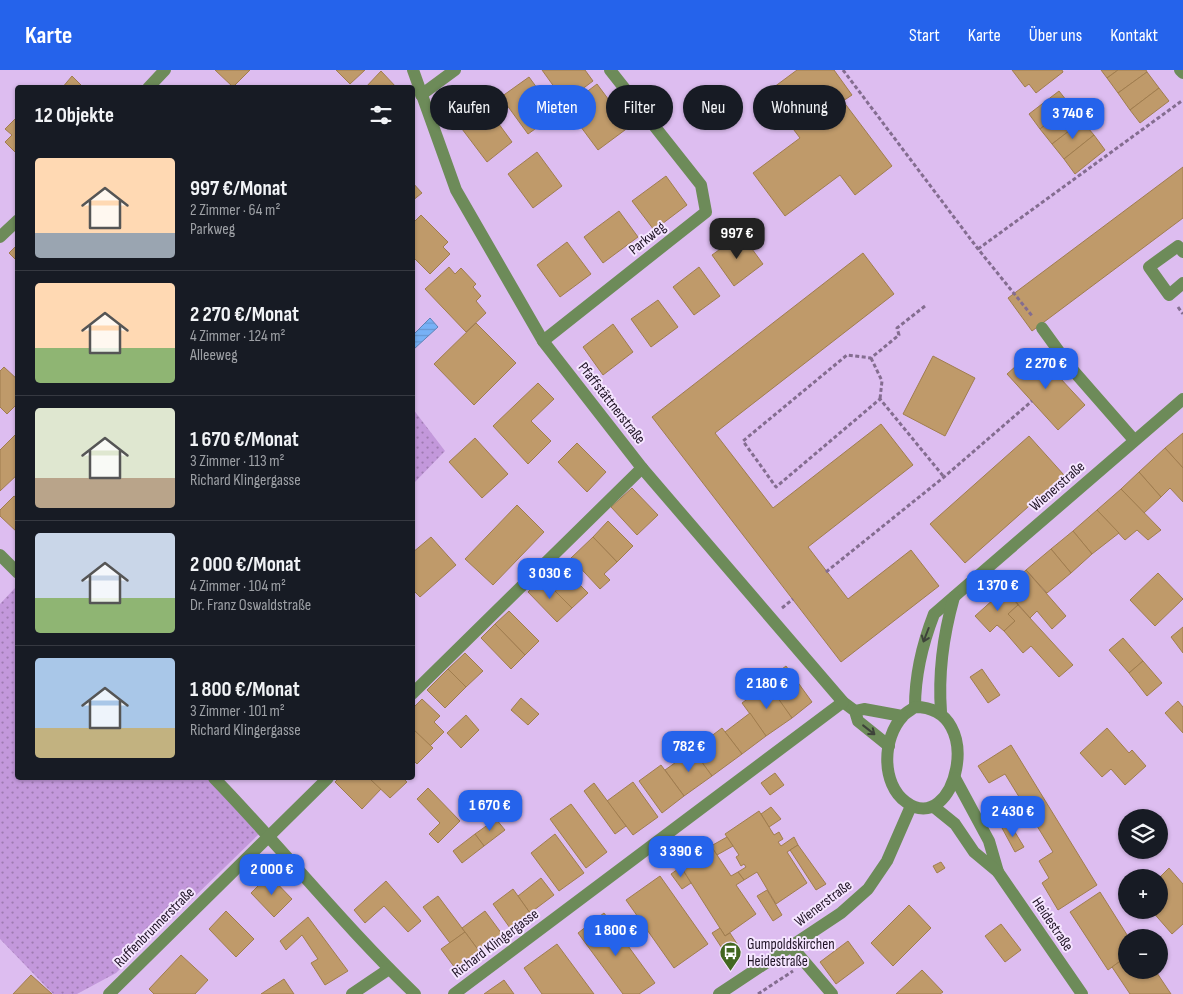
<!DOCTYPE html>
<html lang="de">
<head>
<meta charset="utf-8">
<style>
  :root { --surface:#171b24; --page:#242831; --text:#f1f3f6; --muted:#9ea1a6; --line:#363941; --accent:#2563eb }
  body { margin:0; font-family:"Sofia Sans Condensed",sans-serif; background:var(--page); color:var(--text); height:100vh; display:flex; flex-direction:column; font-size:19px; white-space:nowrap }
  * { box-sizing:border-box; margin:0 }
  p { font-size:16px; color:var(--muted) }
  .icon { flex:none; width:28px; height:28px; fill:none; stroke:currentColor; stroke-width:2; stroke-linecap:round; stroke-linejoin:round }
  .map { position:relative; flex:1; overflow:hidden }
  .side { position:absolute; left:15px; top:15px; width:400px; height:695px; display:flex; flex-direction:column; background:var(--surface); border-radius:5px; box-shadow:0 1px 4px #0004 }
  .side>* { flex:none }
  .hud { position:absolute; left:430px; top:15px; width:475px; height:45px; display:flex; gap:10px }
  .tools { position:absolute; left:1118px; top:739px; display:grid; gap:10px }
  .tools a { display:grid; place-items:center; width:50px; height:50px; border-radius:50%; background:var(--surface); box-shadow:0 1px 4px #0004; font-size:25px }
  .price { position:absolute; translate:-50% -42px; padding:0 11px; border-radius:10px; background:var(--accent); color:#fff; font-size:16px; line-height:32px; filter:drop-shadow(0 1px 2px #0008) }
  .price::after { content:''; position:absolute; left:50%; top:30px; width:15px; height:11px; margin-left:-8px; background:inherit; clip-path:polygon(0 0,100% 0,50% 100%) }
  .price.selected { background:#222; color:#fff }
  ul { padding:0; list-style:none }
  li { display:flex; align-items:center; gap:15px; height:125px; padding:0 20px }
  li+li { border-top:1px solid var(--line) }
  li span { display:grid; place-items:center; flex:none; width:140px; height:100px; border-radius:5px; color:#555 }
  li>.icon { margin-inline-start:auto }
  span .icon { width:60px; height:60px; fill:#fffc; stroke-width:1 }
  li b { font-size:21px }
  h2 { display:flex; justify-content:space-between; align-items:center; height:60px; padding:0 20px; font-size:21px }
  .chip { padding:0 18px; border-radius:22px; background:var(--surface); box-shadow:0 1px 4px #0004; font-size:18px; line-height:45px }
  .chip.selected { background:var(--accent); color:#fff }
  header { display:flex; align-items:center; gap:30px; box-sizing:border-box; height:70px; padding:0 25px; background:var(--accent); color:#fff }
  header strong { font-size:24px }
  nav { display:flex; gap:28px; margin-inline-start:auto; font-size:18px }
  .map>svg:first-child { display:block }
  .grass { fill:url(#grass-dots) }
  .water { fill:url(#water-rules); stroke:#5d82b7 }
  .building { fill:#bf9a6a; stroke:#a07d4e }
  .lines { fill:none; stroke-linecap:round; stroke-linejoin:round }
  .path { stroke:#846d90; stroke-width:3; stroke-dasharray:4 2.5; stroke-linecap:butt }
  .minor { stroke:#6d8b59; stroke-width:12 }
  .oneway { stroke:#3e433a }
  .labels { text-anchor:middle; stroke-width:4; stroke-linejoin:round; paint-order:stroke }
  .street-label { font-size:15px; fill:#1f1325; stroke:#f5e5ff }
  .poi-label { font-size:15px; fill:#1f1325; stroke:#f5e5ff; text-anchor:start }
</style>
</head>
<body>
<header>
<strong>Karte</strong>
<nav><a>Start</a><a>Karte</a><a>Über uns</a><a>Kontakt</a></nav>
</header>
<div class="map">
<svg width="1183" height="924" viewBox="0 0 1183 924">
  <defs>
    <pattern id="grass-dots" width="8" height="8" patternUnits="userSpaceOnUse" patternTransform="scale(1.25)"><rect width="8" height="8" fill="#c398db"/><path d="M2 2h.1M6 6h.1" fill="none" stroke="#9e7bb1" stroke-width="1.8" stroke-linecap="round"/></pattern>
    <pattern id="water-rules" width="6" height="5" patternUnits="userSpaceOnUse" patternTransform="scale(1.25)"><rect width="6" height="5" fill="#77b1f6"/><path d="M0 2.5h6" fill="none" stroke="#6697d3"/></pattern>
  </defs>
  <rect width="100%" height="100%" fill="#ddbdf0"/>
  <g class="grass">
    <path d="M413,339L445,381L413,414H412Z"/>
    <path d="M15,518L17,520L18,708H208L259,764L116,903L77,924H53L0,869V534Z"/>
  </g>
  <path class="water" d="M430,248L438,257L414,279L413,265Z"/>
  <g class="building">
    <path d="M215,0H250L233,17Z"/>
    <path d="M336,0H365L350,14Z"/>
    <path d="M542,0H585L593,11L565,32Z"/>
    <path d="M797,0H834L852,25L843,31L892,96L855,125L840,105L785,146L753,103L800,68L766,23Z"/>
    <path d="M1012,0H1062L1063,2L1036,23L1029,14L1025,17Z"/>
    <path d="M1101,0H1118L1107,8Z"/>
    <path d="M1118,0H1146L1147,2L1118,23L1107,8Z"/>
    <path d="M381,1L397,18H365Z"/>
    <path d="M1147,2L1159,18L1130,40L1118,23Z"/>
    <path d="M72,6L84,18H62Z"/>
    <path d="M529,7L556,44L528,64L501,27Z"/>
    <path d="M597,14L629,57L598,80L575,49L585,41L576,30Z"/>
    <path d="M1159,18L1169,31L1140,53L1130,40Z"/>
    <path d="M1059,21L1070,35L1040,59L1029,44Z"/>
    <path d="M485,35L512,72L487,92L459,55Z"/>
    <path d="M1070,35L1082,51L1052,74L1040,59Z"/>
    <path d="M18,46V85L5,72L12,65L5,59Z"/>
    <path d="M1082,51L1094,65L1064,89L1052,74Z"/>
    <path d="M1094,65L1105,80L1075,104L1064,89Z"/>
    <path d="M537,82L562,116L533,138L508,104Z"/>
    <path d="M1183,97V148L1032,261L1008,228Z"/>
    <path d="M666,106L687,135L654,160L632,131Z"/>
    <path d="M412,112L422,123L412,131Z"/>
    <path d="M619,141L638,167L603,193L584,167Z"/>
    <path d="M421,145L448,172L443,177L450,184L430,204L412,186V154Z"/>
    <path d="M741,164L763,194L734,216L712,185Z"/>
    <path d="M567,172L591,204L560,227L537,195Z"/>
    <path d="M18,174V192L9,183Z"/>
    <path d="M863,183L894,224L715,363L773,438L881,354L913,395L808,477L848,529L911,480L939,516L841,592L652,347Z"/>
    <path d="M449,197L455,204L461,198L476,214L473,217L481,226L476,231L486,243L466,262L425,219Z"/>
    <path d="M699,197L720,226L694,245L673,217Z"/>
    <path d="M658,230L678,257L651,277L631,249Z"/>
    <path d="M476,253L516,293L474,335L434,294Z"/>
    <path d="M613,254L633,282L603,305L583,277Z"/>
    <path d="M1034,280L1085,335L1058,360L1007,304Z"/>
    <path d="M933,286L975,308L945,366L903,344Z"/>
    <path d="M4,297L18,310V333L7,344L0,337V301Z"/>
    <path d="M538,313L554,329L531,351L551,371L528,394L493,356Z"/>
    <path d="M1183,363V398L1165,378Z"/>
    <path d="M15,365L18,367V404L0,421V380Z"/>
    <path d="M1029,366L1064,405L965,493L930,454Z"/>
    <path d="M475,368L508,404L482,428L449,392Z"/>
    <path d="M577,373L606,402L587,422L558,392Z"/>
    <path d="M1165,378L1183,398V432L1170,418L1161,427L1139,402Z"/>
    <path d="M1139,402L1161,427L1144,443L1121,419Z"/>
    <path d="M632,418L658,445L637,465L611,437Z"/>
    <path d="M1121,419L1161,460L1148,470L1137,460L1125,470L1097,440Z"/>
    <path d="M14,426L18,429V463L0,446V440Z"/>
    <path d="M517,435L544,462L493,515L465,489Z"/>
    <path d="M1097,440L1119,463L1092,484L1073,461Z"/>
    <path d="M608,451L633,476L617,492L593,467Z"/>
    <path d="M1073,461L1092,484L1071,503L1051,479Z"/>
    <path d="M431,467L456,495L420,527L412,519V483Z"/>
    <path d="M593,467L617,492L604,504L610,510L600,519L571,488Z"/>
    <path d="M1051,479L1071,503L1047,523L1026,500Z"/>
    <path d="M558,493L588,523L572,538L542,508Z"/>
    <path d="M1026,500L1066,546L1052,559L1037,541L1030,548L1005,519Z"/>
    <path d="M1158,503L1183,529L1155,556L1130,530Z"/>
    <path d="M542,508L572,538L557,552L528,522Z"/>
    <path d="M1005,519L1018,535L1008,544L1015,551L1004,561L997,555L990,562L975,546Z"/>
    <path d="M1018,535L1073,595L1059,607L1031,576L1023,583L1004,561L1015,551L1008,544Z"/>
    <path d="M509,541L539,571L525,585L495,554Z"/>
    <path d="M495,554L525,585L511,599L481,568Z"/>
    <path d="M1183,557V583L1171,567Z"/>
    <path d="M1123,568L1143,591L1129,603L1109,580Z"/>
    <path d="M465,583L483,601L466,617L448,599Z"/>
    <path d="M1143,591L1162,613L1147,626L1129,603Z"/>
    <path d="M786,596L812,632L792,648L765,612Z"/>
    <path d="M448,599L466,617L445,638L427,620Z"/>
    <path d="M982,599L1000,625L988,633L970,607Z"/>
    <path d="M768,614L792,648L766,666L742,633Z"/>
    <path d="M521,628L539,644L528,655L511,640Z"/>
    <path d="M422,629L440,646L434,652L444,662L430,676L412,658V639Z"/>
    <path d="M1178,631L1183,637V663L1165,643Z"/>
    <path d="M750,643L766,666L742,684L725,662Z"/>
    <path d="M466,645L479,660L461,678L447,663Z"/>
    <path d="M412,658L433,678L417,694L412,689Z"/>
    <path d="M722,658L742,684L712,706L693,680Z"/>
    <path d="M1107,658L1129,683L1132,680L1146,696L1125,715L1111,699L1102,707L1080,683Z"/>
    <path d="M1011,675L1097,815L1058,840L1042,813L1049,808L1039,791L1053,782L1005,704L989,713L978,696Z"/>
    <path d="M693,680L712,706L684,726L665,700Z"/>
    <path d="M661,695L684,726L662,743L639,711Z"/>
    <path d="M775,703L784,715L770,725L761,713Z"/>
    <path d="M339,708H369L381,719L362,739L335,712Z"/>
    <path d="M369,708H403L407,712L390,728Z"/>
    <path d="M633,712L658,747L633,765L607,731Z"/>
    <path d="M594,713L626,756L615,764L584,721Z"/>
    <path d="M428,718L460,751L438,773L429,764L440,753L417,729Z"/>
    <path d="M571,734L607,782L586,798L550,749Z"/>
    <path d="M771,737L781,749L769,757L761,744Z"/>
    <path d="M759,741L774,765L779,762L783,769L778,772L781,776L794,767L798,775L787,782L807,813L776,834L757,802L744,810L738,802L746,797L744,794L741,796L736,787L739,785L725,764Z"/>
    <path d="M496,749L505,760L484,776L475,764Z"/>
    <path d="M1010,754L1024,777L1015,782L1002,758Z"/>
    <path d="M475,764L484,776L462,793L453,781Z"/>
    <path d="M555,764L584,803L559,821L531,783Z"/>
    <path d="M727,767L733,776L717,785L711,776Z"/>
    <path d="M798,775L826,814L816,820L790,780Z"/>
    <path d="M711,776L731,806L738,802L744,810L736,815L756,844L725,866L681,797Z"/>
    <path d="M941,792L945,798L937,803L933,796Z"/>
    <path d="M681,797L691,813L682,819L671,804Z"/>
    <path d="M1169,798L1183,814V854L1172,864L1151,840H1159V808Z"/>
    <path d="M269,805L292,829L274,847L251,823Z"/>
    <path d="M660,806L708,874L674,898L626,830Z"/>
    <path d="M541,808L554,825L530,843L518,826Z"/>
    <path d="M386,811L421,851L408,862L384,836L365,853L354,840Z"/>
    <path d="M513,819L530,843L510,858L493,834Z"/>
    <path d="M767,820L782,845L773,851L757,826Z"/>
    <path d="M1100,822L1129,868H1126V887L1108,900L1070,842Z"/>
    <path d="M438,826L465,862L450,873L423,837Z"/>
    <path d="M909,835L931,858L893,896L871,873Z"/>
    <path d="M226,841L254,869L236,887L209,859Z"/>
    <path d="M485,841L502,864L479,881L462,858Z"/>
    <path d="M604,843L655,913L639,924H623L578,863Z"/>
    <path d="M308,847L348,901L325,915L311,893L318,889L302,865L286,880L280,871Z"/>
    <path d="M1001,854L1021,880L1005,892L985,866Z"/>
    <path d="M720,858L725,866L730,863L741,880L729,889L712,863Z"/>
    <path d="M465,862L479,881L455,898L441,879Z"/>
    <path d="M848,871L864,893L836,914L820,892Z"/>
    <path d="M557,874L594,924H542L524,898Z"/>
    <path d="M181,885L208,910L195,924H154L149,919Z"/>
    <path d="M1126,887V900H1155L1171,924H1130L1112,897Z"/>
    <path d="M922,900L943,922L940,924H896Z"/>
    <path d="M31,905L52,924H13Z"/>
    <path d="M284,909L294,924H261Z"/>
    <path d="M504,910L514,924H484Z"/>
  </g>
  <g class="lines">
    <g class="path">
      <path d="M843,0L978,179L1033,247"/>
      <path d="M978,179L1183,30"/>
      <path d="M925,236L897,258L899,265L871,288L847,285L743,371L776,417L880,329L944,407"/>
      <path d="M1178,237L1183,244"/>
      <path d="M871,288L882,311L880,329"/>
      <path d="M826,502L944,407L1032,331"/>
      <path d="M782,538L793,529"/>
      <path d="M758,924L793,901"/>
    </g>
    <g class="minor">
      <path d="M413,0L456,120L543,271L642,398L843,632L855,641L858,651L889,676"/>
      <path d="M1180,0L1183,3"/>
      <path d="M148,18L165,0"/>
      <path d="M421,25L455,0"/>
      <path d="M0,167L18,150"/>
      <path d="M1183,182L1178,176L1149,197L1169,225L1183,213"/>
      <path d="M1042,258L1071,298L1134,370"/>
      <path d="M543,271L706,142L701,115L610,0"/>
      <path d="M0,485L18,503"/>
      <path d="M412,624L642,398"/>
      <path d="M915,637C915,604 922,575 934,544L1183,329"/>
      <path d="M915,637C988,637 955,769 906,732C881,714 882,668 903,646C906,642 911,640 915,637Z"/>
      <path d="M855,641L864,639L902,646"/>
      <path d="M941,642C938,602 943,566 954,527"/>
      <path d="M214,708C282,778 344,856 415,924"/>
      <path d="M955,708L989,771L998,802"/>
      <path d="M934,737L955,754L974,782L998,802L1082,924"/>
      <path d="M791,876L832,924"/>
      <path d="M109,924L328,708"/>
      <path d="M352,924L389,899"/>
      <path d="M454,924L843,632"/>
      <path d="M719,924L841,843L868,819L887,791L911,736"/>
    </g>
  </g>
  <defs><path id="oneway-shaft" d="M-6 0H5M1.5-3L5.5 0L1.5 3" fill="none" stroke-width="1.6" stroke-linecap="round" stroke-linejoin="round" transform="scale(1.25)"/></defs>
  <g class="oneway">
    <use href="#oneway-shaft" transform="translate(926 565) rotate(111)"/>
    <use href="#oneway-shaft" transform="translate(869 660) rotate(38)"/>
  </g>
  <defs>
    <symbol id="bus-pin" viewBox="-11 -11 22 30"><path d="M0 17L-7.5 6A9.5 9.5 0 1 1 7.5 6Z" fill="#426721" stroke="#f5e5ff"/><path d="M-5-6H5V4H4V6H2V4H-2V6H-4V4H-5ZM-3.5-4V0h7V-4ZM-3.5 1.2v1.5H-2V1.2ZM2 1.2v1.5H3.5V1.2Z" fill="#fff"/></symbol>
  </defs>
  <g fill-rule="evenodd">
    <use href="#bus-pin" x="718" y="870" width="25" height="34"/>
  </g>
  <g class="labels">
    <g class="street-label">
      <text transform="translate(647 168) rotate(-39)" y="5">Parkweg</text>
      <text transform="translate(612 333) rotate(52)" y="5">Pfaffstättnerstraße</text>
      <text transform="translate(1057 416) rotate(-41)" y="5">Wienerstraße</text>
      <text transform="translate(823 833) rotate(-37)" y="5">Wienerstraße</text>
      <text transform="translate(1053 854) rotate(56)" y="5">Heidestraße</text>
      <text transform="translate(154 857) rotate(-45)" y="5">Ruffenbrunnerstraße</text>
      <text transform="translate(495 873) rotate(-37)" y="5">Richard Klingergasse</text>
    </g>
    <g class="poi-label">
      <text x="747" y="879">Gumpoldskirchen<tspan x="747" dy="17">Heidestraße</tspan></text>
    </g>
  </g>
</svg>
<div class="tools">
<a><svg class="icon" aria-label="layers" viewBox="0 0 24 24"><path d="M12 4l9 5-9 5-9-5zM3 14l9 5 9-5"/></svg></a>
<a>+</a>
<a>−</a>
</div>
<b class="price" style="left:1073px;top:70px">3 740 €</b>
<b class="price selected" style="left:737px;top:190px">997 €</b>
<b class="price" style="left:1046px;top:320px">2 270 €</b>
<b class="price" style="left:550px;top:530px">3 030 €</b>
<b class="price" style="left:998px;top:542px">1 370 €</b>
<b class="price" style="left:767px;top:640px">2 180 €</b>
<b class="price" style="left:689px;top:703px">782 €</b>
<b class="price" style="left:490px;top:762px">1 670 €</b>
<b class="price" style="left:1013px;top:768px">2 430 €</b>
<b class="price" style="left:681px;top:808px">3 390 €</b>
<b class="price" style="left:272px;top:826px">2 000 €</b>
<b class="price" style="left:616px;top:887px">1 800 €</b>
<div class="hud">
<a class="chip">Kaufen</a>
<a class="chip selected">Mieten</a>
<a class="chip">Filter</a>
<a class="chip">Neu</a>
<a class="chip">Wohnung</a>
</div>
<section class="side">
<h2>12 Objekte<svg class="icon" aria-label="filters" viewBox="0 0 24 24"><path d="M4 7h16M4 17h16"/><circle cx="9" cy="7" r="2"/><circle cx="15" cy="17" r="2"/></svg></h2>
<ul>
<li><span style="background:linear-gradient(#ffd9b3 75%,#9aa5b1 0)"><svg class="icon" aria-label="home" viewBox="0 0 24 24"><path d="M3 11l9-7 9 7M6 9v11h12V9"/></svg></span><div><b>997 €/Monat</b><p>2 Zimmer · 64 m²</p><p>Parkweg</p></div></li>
<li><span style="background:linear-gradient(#ffd9b3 65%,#8fb573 0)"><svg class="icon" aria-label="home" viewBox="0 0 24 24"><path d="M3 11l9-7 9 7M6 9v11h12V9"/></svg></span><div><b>2 270 €/Monat</b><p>4 Zimmer · 124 m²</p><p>Alleeweg</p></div></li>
<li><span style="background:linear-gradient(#dfe7d0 70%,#b9a48a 0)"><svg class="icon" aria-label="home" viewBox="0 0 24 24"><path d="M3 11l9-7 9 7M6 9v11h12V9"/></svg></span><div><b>1 670 €/Monat</b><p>3 Zimmer · 113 m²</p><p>Richard Klingergasse</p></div></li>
<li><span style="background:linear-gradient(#c9d6e8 65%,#8fb573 0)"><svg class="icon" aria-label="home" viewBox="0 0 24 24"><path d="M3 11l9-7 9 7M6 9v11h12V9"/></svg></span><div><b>2 000 €/Monat</b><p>4 Zimmer · 104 m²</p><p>Dr. Franz Oswaldstraße</p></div></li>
<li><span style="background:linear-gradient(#a9c7e8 70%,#c2b280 0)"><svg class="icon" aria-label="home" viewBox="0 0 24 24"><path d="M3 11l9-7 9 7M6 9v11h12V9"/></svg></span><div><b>1 800 €/Monat</b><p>3 Zimmer · 101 m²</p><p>Richard Klingergasse</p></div></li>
</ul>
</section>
</div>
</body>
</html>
